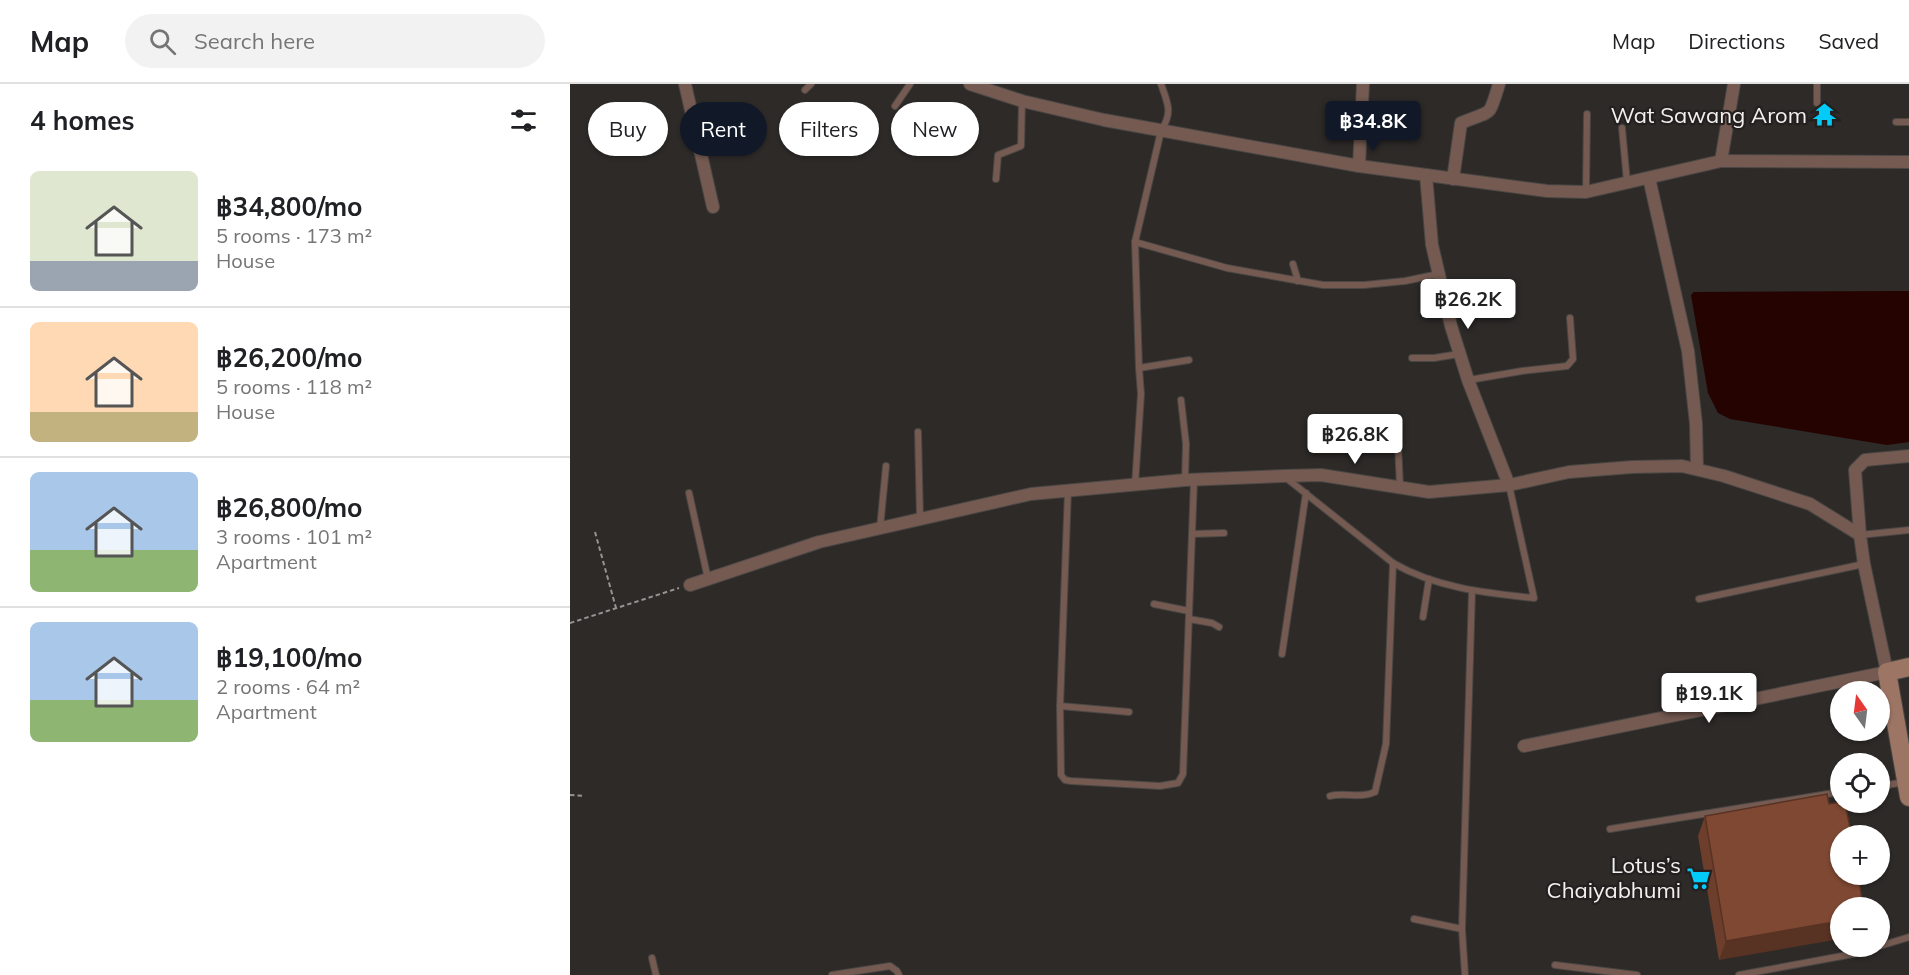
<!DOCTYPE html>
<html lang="en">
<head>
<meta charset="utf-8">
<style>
  :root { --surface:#fff; --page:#f2f2f2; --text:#202124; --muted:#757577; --line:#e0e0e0; --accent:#111827 }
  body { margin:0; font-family:Mulish,sans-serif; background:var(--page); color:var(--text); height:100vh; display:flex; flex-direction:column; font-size:22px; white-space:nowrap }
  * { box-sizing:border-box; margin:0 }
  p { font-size:20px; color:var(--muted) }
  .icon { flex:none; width:33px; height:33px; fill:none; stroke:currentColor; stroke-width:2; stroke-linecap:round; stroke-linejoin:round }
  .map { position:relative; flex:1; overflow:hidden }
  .drawer { display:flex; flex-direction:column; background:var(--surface); width:570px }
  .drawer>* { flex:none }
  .hud { position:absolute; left:18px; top:18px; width:570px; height:54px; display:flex; gap:12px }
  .needle { width:39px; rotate:346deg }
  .fabs { position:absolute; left:1260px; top:597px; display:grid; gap:12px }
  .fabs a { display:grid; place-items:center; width:60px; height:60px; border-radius:50%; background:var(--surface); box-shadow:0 2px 4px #0004; font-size:30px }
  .price { position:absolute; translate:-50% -51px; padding:0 14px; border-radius:6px; background:#fff; color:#222; font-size:20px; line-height:39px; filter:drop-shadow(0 2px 3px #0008) }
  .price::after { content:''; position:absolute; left:50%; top:36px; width:18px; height:14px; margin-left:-9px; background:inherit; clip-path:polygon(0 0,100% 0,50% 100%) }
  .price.selected { background:var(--accent); color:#fff }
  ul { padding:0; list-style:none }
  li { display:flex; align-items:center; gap:18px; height:150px; padding:0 30px }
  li+li { border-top:2px solid var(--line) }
  li span { display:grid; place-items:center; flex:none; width:168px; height:120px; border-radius:9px; color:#555 }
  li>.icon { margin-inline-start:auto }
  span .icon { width:72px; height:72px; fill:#fffc; stroke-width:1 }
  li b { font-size:26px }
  h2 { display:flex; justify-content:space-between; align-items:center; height:72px; padding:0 30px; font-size:26px }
  .tag { padding:0 21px; border-radius:27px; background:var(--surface); box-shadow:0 2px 4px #0004; font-size:21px; line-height:54px }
  .tag.selected { background:var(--accent); color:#fff }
  header { display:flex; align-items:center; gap:36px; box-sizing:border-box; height:84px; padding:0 30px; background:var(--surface); border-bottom:2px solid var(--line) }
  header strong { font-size:28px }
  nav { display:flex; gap:33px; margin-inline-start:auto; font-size:21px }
  .search { width:420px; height:54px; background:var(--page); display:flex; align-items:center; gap:15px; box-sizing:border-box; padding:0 21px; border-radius:33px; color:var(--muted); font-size:22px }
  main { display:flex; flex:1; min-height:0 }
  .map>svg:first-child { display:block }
  .water { fill:#250300 }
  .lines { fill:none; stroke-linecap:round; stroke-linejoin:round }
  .lane-casing { stroke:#494644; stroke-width:8 }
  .street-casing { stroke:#494644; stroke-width:14 }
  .secondary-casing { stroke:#494644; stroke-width:20 }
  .path { stroke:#969392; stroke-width:2; stroke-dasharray:4.5 3; stroke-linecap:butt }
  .lane { stroke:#745a51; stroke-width:6 }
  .street { stroke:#745a51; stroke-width:12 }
  .secondary { stroke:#9d7565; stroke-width:18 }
  .wall { fill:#6c3e2b }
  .shaded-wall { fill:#583223 }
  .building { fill:#7e4832; stroke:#583223; stroke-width:1.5 }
  .labels { text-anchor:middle; stroke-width:4.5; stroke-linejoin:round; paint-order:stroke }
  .poi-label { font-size:22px; fill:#f2f0ef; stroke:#23201f; text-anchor:end }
</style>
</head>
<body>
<header>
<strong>Map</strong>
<div class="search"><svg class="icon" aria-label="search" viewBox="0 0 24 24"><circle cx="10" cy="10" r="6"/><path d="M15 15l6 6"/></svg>Search here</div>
<nav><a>Map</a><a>Directions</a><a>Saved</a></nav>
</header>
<main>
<section class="drawer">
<h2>4 homes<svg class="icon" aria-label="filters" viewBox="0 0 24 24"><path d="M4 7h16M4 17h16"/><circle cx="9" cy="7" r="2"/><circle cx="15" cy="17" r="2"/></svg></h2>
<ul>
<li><span style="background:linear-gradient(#dfe7d0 75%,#9aa5b1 0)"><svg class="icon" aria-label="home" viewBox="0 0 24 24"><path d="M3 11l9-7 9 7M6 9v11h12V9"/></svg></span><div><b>฿34,800/mo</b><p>5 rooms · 173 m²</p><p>House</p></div></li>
<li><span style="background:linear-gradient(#ffd9b3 75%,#c2b280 0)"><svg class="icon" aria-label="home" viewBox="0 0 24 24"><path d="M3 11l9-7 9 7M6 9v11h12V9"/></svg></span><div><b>฿26,200/mo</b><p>5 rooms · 118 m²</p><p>House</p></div></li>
<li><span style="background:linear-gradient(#a9c7e8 65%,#8fb573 0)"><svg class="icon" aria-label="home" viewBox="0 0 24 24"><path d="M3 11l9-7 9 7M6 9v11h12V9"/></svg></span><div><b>฿26,800/mo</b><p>3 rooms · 101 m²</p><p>Apartment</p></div></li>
<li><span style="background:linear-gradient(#a9c7e8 65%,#8fb573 0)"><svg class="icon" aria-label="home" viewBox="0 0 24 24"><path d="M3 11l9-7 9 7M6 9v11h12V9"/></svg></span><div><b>฿19,100/mo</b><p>2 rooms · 64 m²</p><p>Apartment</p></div></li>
</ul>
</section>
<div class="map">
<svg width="1339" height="891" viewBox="0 0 1339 891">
  <rect width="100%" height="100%" fill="#2d2a28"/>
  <path class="water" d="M1339,207V358L1317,361L1160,335L1148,329L1138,309L1121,211L1124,208Z"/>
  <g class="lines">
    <defs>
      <g id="lane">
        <path d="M235,6L241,0"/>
        <path d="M1247,19V0"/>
        <path d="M325,22L340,0"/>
        <path d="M1326,38H1339"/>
        <path d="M1052,44L1057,98"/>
        <path d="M426,95L428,71L451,62L452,17"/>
        <path d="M1016,108L1017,30"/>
        <path d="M565,158L657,184L753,201H794L835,197L869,190"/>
        <path d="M723,180L728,197"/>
        <path d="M842,274H864L889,270"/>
        <path d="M569,284L619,276"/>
        <path d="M899,296L952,287L997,282L1003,275L1000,234"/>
        <path d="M611,316L616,360L615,396"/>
        <path d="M348,348L350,435"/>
        <path d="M828,360L830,403"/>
        <path d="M715,393L823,479C866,504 916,509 964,514L939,401"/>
        <path d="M565,401L571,310L569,284L565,158L591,47C603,28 598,20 591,0"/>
        <path d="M498,406L490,622L491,691L495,696L501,697L590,702L608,699L613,690L624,396"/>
        <path d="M119,409L138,495"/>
        <path d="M310,444L316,382"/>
        <path d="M622,450L654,449"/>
        <path d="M1290,451L1339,446"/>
        <path d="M1129,515L1294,480"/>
        <path d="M584,520L619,527"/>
        <path d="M853,533L859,495"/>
        <path d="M619,535L642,539L649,543"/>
        <path d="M712,570L736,409"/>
        <path d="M490,622L559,628"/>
        <path d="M1310,702L1336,698"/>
        <path d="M760,712C775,708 790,715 805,708L816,660L823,479"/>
        <path d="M1040,745L1270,708"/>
        <path d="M844,835L892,845"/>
        <path d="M1310,862L1339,853"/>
        <path d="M82,874L86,891"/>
        <path d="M985,881L1067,891"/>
        <path d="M262,891L320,882L327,887L329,891"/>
        <path d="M895,891L892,845L902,507"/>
        <path d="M1169,891L1283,870L1307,862"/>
      </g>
      <g id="street">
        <path d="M115,0L143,123"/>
        <path d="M400,0L452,17L534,36L789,82L977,107L1016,108L1151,77L1164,0"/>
        <path d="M1151,77L1339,78"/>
        <path d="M789,82L793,0"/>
        <path d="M856,91L862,161L881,242L898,296L939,401"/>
        <path d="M1079,94L1118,267L1126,340L1127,385"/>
        <path d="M883,95L891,39C923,25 918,36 929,0"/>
        <path d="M1290,451L1285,386L1295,376L1339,372"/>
        <path d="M120,501L249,458L461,410L615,396L713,392L751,391L859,408L939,401L999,388L1062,383L1112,382L1154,392L1240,420L1290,451L1294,480L1317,588L954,662"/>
      </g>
      <path id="secondary" d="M1339,583L1317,588L1339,713"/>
    </defs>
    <use href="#lane" class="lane-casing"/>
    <use href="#street" class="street-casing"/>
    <use href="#secondary" class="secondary-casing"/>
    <g class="path">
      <path d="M25,448L46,524"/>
      <path d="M0,539L109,504"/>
      <path d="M0,711L14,712"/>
    </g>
    <use href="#lane" class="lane"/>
    <use href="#street" class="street"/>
    <use href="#secondary" class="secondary"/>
  </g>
  <path class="wall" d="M1135,732L1270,790H1294L1290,803L1293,822V824H1270L1149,876L1128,752Z"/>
  <g class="shaded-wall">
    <path d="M1287,790H1294L1288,808Z"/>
    <path d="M1270,837V855L1149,876L1156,857Z"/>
  </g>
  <path class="building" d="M1257,710L1259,720L1270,718H1275L1281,749L1288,747L1289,752H1270V790H1288L1293,822L1284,824H1270V837L1156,857L1135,732Z"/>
  <defs>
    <symbol id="temple-bare" viewBox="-9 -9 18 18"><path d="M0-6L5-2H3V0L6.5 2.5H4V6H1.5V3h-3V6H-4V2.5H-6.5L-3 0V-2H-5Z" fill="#03cbf9" stroke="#23201f" stroke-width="2.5" paint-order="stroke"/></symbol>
    <symbol id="supermarket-bare" viewBox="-9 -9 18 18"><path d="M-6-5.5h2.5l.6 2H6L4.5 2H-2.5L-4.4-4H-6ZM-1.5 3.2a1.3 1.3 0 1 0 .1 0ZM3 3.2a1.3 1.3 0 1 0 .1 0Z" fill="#03cbf9" stroke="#23201f" stroke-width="2.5" paint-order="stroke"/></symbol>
  </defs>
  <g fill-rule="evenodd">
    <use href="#temple-bare" x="1238" y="14" width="33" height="33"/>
    <use href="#supermarket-bare" x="1112" y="778" width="33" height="33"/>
  </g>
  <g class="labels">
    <g class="poi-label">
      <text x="1237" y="39">Wat Sawang Arom</text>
      <text x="1111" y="789">Lotus’s<tspan x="1111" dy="25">Chaiyabhumi</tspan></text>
    </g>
  </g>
</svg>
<div class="fabs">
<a><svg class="needle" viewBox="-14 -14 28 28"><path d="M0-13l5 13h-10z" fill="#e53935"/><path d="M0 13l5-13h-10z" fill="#757577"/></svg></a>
<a><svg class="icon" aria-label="locate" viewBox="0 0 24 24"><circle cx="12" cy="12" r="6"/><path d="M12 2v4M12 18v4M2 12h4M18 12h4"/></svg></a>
<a>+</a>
<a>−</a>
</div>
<b class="price selected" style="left:803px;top:68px">฿34.8K</b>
<b class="price" style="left:898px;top:246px">฿26.2K</b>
<b class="price" style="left:785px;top:381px">฿26.8K</b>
<b class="price" style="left:1139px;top:640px">฿19.1K</b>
<div class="hud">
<a class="tag">Buy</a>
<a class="tag selected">Rent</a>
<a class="tag">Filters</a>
<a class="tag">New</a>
</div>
</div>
</main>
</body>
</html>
